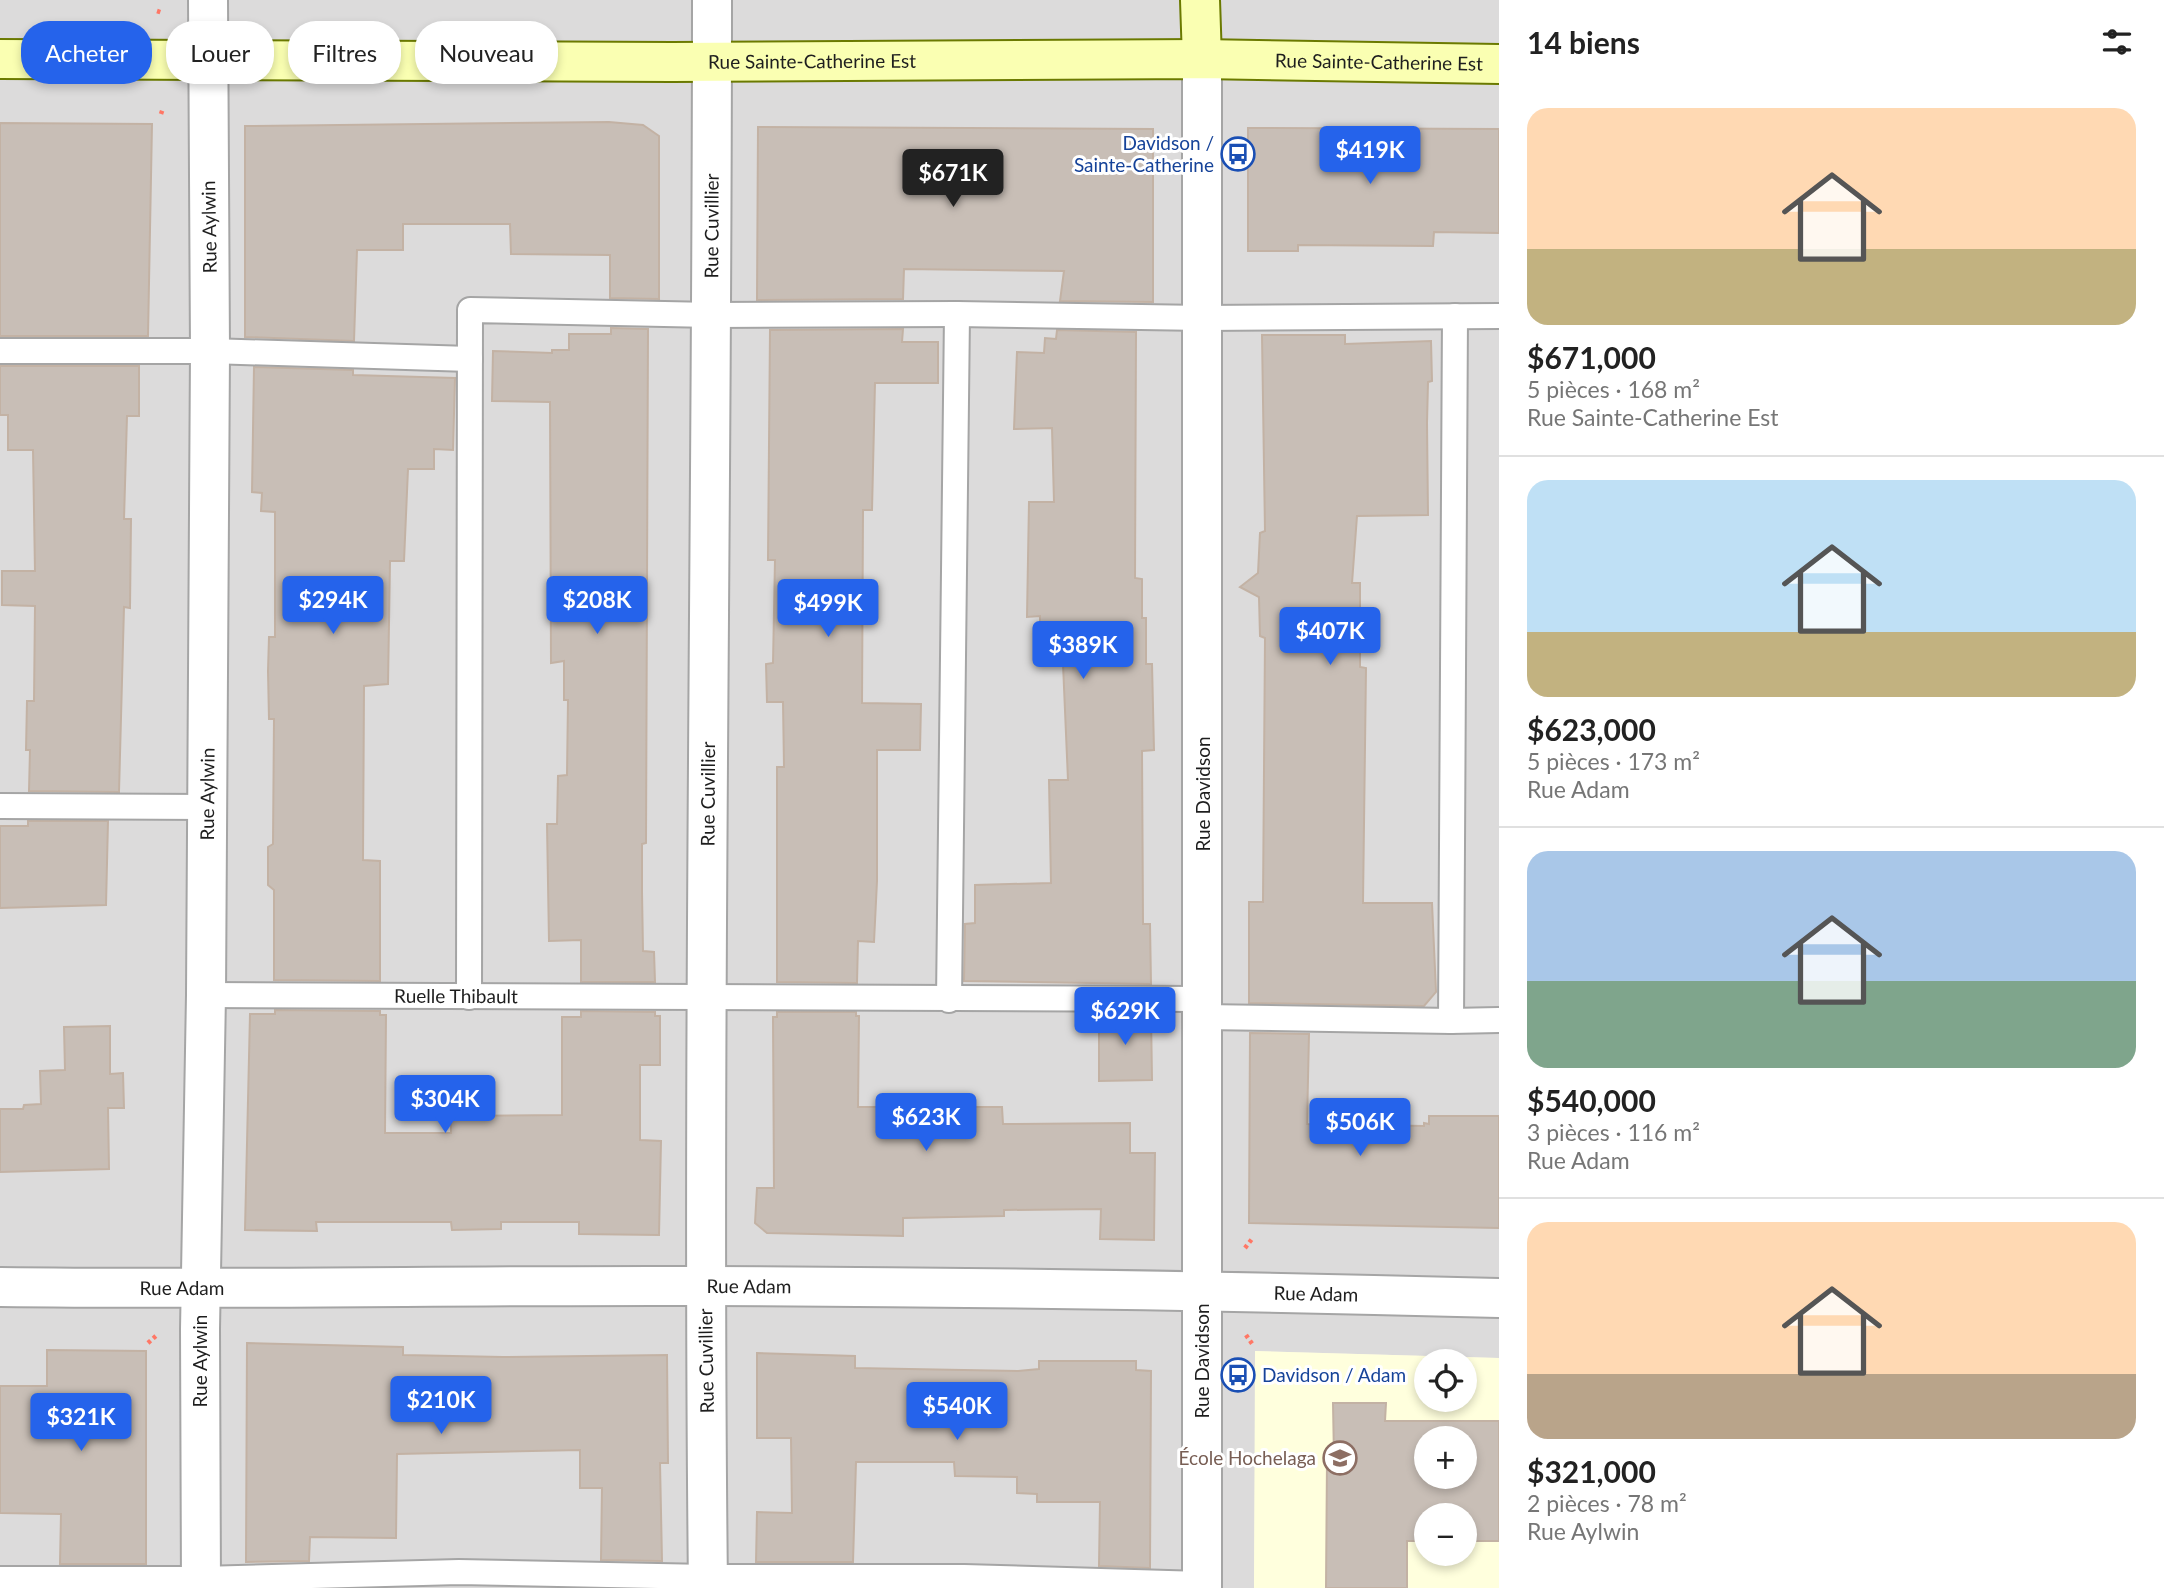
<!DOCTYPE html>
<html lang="fr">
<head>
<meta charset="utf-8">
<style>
  :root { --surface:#fff; --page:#f2f2f2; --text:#222; --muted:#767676; --line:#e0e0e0; --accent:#2563eb }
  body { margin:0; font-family:Lato,sans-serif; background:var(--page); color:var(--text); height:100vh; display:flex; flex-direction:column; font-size:26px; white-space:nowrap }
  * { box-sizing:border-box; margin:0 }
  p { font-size:23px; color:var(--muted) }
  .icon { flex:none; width:38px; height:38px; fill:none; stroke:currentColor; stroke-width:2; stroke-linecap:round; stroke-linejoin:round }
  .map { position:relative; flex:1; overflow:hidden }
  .panel { display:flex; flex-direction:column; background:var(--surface); width:665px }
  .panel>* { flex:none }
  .banner { position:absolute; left:21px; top:21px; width:665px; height:63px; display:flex; gap:14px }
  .controls { position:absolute; left:1414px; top:1349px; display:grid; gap:14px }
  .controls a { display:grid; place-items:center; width:63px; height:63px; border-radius:50%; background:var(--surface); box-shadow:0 4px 10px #0003; font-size:35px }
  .price { position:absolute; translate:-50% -60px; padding:0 16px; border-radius:7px; background:var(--accent); color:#fff; font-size:23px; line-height:46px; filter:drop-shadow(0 2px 4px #0008) }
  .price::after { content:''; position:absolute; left:50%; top:42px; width:21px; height:16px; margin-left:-10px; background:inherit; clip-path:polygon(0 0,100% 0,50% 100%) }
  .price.on { background:#222; color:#fff }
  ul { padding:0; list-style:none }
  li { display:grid; align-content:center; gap:14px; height:371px; padding:0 28px }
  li+li { border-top:2px solid var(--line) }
  li span { display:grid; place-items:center; height:217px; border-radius:21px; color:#555 }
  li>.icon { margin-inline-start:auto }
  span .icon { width:126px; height:126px; fill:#fffc; stroke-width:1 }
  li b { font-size:30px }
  h2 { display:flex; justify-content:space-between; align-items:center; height:84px; padding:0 28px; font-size:30px }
  .tag { padding:0 24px; border-radius:28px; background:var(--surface); box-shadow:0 4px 10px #0003; font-size:24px; line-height:63px }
  .tag.on { background:var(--accent); color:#fff }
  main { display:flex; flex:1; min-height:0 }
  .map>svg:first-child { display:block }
  .residential { fill:#dcdbdb }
  .education { fill:#ffd; fill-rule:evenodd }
  .building { fill:#c8beb6; stroke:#c3b2a4; stroke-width:2; fill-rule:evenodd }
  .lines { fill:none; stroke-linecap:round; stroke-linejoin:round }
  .lane-casing { stroke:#a5a5a5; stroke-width:28 }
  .street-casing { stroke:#a5a5a5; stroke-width:42 }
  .secondary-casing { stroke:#6b7a00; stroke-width:42 }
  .path { stroke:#ff7765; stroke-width:4.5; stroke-dasharray:3.5 3.5; stroke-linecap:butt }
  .lane { stroke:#fff; stroke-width:24 }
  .street { stroke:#fff; stroke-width:38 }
  .secondary { stroke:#faffb2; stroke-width:38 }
  .labels { text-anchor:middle; stroke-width:6; stroke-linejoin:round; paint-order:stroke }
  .street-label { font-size:19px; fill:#1e1e1e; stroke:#fff }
  .transit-label { font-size:19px; fill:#164399; stroke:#fff; text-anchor:end }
  .education-label { font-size:19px; fill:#785e54; stroke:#fff; text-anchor:end }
</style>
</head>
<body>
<main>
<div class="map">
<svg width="1499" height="1588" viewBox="0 0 1499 1588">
  <rect width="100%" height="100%" fill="#f0ece3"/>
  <path class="residential" d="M0,0H1499V1358L1256,1351L1254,1588H0Z"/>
  <path class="education" d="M1255,1351L1499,1358V1588H1254ZM1426,1362H1465V1400H1426ZM1426,1438H1465V1477H1426ZM1426,1516H1465V1554H1426Z"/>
  <g class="building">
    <path d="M609,122L643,125L659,136V299L610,298V255L511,254L510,224H403V250H357L354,341L245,337V126Z"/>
    <path d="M0,123L152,124L148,336H0Z"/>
    <path d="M758,127L1153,129V302L1060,301L1064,271L904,269L903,299L757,300Z"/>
    <path d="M1248,128L1499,129V233L1434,232L1433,246L1298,245V251H1248Z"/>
    <path d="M611,328L648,329L646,843L642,844V892L643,951L654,952L655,982H581V940L549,941L547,824H557L558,776L567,775L568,700H564V661L551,663L550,402L492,401L493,351L552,353V350H569V334H611Z"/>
    <path d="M903,329L902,342H938V383H875L872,510H863L862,703L921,704L920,750H877V881L874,942L858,941L857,983L777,982V767H784L783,702H767L766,664L773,663L775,560H768L770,330Z"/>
    <path d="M1057,330L1136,332L1135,578L1142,579V618H1146V664H1152L1154,750L1142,751L1143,924H1150L1151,984L964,981L965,924L975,923V885L1051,883L1049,780H1068L1063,664H1040V616L1027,617L1029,502H1054L1052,428L1014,429L1017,352L1044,353L1045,338L1056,339Z"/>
    <path d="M1262,335H1345V344L1431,341L1432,381L1428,382L1427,423L1428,515L1357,516L1352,583H1360V667L1366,668L1363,903H1432L1436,992L1424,1006L1249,1003V902H1263L1265,638L1260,636L1259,597L1240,587L1258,573L1260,533L1265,531Z"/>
    <path d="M0,366H139V416H127L124,519H131L130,608L124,607L119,792L29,791L30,750H26L27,701H34L35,606L2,605V571H35L33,450H8V415H0Z"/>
    <path d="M254,367L353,370V375L455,378L453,450L434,449V469H408L404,561H390L388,684L364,686L363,860L380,861V981L274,980V890L268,885V847L273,844L274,719H269L268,671L269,637H275V512L261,511L262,493L252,492Z"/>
    <path d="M28,821H108L106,905L0,908V826H28Z"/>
    <path d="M275,1010L380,1011V1015H386L385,1133H451V1116L562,1115V1017H581V1011L655,1012V1016H660V1065H640V1140L661,1141L659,1235L579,1234V1222H501V1229L452,1230L451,1222H316L317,1231L245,1230L250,1014H275Z"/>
    <path d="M777,1012H856V1016H859L858,1107H1002L1003,1124L1130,1123V1153H1155L1154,1240L1100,1239L1101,1209L1004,1210V1216L903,1218V1236L767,1233L755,1223L757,1188H774L773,1017H777Z"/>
    <path d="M1099,1013L1151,1014L1152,1080L1099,1081Z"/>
    <path d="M110,1026V1074L123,1073L124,1108H108L109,1169L0,1172V1109H23L24,1105L41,1104L40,1071L65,1070L64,1027Z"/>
    <path d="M1250,1033L1309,1034L1307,1124L1424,1126V1123L1429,1124V1116H1499V1228L1249,1223Z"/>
    <path d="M247,1343L403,1347V1355L503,1357L667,1355L668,1463H660L662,1561L601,1560L602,1488H580V1450L397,1454L396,1538L310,1537L309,1561L246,1562Z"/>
    <path d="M47,1350L146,1351V1564H60L61,1514L0,1513V1386H47Z"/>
    <path d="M757,1353L855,1356V1368L1018,1371L1039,1369V1361H1136V1370L1151,1371L1150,1568L1099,1566L1100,1502H1037V1494L1017,1493V1477L955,1476L954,1462H856L853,1562H756L757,1512L792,1513L791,1438H757Z"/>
    <path d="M1333,1403H1386L1385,1421H1499V1541H1465V1516H1426V1541H1407V1588H1326L1327,1460L1334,1459ZM1426,1438H1465V1477H1426Z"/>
  </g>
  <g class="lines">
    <defs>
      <g id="lane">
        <path d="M0,351H210L470,359"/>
        <path d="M0,806L208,807"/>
        <path id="s1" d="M206,995L1203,999"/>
        <path d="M469,997L470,310L712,315L957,314L1203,318L1499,316"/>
        <path d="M949,1000L957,314"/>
        <path d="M1203,1017L1451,1021L1499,1020"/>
        <path d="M1451,1021L1455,316"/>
        <path d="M0,1579H201L459,1572L708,1577H964L1202,1584"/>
      </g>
      <g id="street">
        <path d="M1202,59V1588"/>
        <path id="s2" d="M0,1287C236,1290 472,1285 708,1286C972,1287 1235,1291 1499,1298"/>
        <path id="s3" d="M201,1588L200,1329L206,995L210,351L208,0"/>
        <path id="s4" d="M708,1588C702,1059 712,529 712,0"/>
      </g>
      <g id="secondary">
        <path d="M1200,0L1202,59"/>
        <path id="s5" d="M0,59L672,62L1202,59L1499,64"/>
      </g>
    </defs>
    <use href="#lane" class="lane-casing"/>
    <use href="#street" class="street-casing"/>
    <use href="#secondary" class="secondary-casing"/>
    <g class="path">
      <path d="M157,11L163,13"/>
      <path d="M161,114L163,108"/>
      <path d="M1245,1248L1252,1239"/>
      <path d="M1246,1335L1253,1345"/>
      <path d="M148,1343L158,1334"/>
    </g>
    <use href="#lane" class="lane"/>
    <use href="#street" class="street"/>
    <use href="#secondary" class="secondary"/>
  </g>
  <defs>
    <symbol id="bus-ring" viewBox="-11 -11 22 22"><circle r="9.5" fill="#fff" stroke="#1a4fb4" stroke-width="1.5"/><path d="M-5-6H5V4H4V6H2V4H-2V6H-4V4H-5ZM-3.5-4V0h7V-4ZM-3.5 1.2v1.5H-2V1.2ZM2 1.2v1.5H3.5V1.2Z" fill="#1a4fb4"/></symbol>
    <symbol id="school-ring" viewBox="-11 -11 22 22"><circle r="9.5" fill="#fff" stroke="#8d6e63" stroke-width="1.5"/><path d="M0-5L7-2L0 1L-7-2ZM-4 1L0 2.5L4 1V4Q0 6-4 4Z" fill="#8d6e63"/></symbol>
  </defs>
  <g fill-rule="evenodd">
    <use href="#bus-ring" x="1219" y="135" width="38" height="38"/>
    <use href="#bus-ring" x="1219" y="1356" width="38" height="38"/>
    <use href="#school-ring" x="1321" y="1439" width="38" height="38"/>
  </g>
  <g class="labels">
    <g class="street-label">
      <text dy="7" stroke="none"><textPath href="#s5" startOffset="812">Rue Sainte-Catherine Est</textPath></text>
      <text dy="7" stroke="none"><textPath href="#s5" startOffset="1379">Rue Sainte-Catherine Est</textPath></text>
      <text transform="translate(209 227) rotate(-91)" y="7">Rue Aylwin</text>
      <text dy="7" stroke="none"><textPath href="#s4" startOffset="1362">Rue Cuvillier</textPath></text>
      <text dy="7" stroke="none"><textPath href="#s3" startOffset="794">Rue Aylwin</textPath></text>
      <text dy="7" stroke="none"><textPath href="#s4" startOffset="794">Rue Cuvillier</textPath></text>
      <text transform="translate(1203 794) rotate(-90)" y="7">Rue Davidson</text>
      <text dy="7" stroke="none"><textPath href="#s1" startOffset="250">Ruelle Thibault</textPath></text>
      <text dy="7" stroke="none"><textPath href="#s2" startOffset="749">Rue Adam</textPath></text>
      <text dy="7" stroke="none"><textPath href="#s2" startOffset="182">Rue Adam</textPath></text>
      <text dy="7" stroke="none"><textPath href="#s2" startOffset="1316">Rue Adam</textPath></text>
      <text transform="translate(200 1361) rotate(-90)" y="7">Rue Aylwin</text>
      <text transform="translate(706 1361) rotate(-91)" y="7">Rue Cuvillier</text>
      <text transform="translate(1202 1361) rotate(-90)" y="7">Rue Davidson</text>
    </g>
    <g class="transit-label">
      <text x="1214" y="150">Davidson /<tspan x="1214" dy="22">Sainte-Catherine</tspan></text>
      <text x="1262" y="1382" text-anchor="start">Davidson / Adam</text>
    </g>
    <g class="education-label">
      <text x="1316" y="1465">École Hochelaga</text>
    </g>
  </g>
</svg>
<div class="controls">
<a><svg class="icon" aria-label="locate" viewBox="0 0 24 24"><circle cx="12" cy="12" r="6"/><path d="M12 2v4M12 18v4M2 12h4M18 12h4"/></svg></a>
<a>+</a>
<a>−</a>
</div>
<b class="price" style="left:1370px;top:186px">$419K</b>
<b class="price on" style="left:953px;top:209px">$671K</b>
<b class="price" style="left:333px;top:636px">$294K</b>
<b class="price" style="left:597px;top:636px">$208K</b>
<b class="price" style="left:828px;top:639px">$499K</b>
<b class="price" style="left:1330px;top:667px">$407K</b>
<b class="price" style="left:1083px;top:681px">$389K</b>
<b class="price" style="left:1125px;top:1047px">$629K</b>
<b class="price" style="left:445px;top:1135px">$304K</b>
<b class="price" style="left:926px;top:1153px">$623K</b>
<b class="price" style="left:1360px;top:1158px">$506K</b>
<b class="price" style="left:441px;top:1436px">$210K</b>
<b class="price" style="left:957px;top:1442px">$540K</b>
<b class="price" style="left:81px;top:1453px">$321K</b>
<div class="banner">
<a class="tag on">Acheter</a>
<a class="tag">Louer</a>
<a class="tag">Filtres</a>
<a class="tag">Nouveau</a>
</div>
</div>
<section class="panel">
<h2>14 biens<svg class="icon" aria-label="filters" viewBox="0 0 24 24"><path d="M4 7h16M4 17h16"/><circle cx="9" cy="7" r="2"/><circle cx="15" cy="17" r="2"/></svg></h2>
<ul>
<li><span style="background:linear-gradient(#ffd9b3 65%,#c2b280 0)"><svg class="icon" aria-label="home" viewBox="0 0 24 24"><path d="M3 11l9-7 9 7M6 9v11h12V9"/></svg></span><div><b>$671,000</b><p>5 pièces · 168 m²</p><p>Rue Sainte-Catherine Est</p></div></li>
<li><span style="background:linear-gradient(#bfe0f5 70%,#c2b280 0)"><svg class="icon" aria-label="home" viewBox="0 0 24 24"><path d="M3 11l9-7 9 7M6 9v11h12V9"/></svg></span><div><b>$623,000</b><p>5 pièces · 173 m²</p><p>Rue Adam</p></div></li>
<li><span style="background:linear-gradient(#a9c7e8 60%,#7fa58c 0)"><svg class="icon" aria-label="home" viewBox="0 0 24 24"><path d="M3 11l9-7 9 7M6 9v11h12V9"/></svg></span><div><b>$540,000</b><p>3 pièces · 116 m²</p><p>Rue Adam</p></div></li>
<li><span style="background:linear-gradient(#ffd9b3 70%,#b9a48a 0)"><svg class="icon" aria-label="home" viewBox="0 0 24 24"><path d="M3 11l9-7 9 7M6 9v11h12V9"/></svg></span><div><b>$321,000</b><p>2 pièces · 78 m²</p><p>Rue Aylwin</p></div></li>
</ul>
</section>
</main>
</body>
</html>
